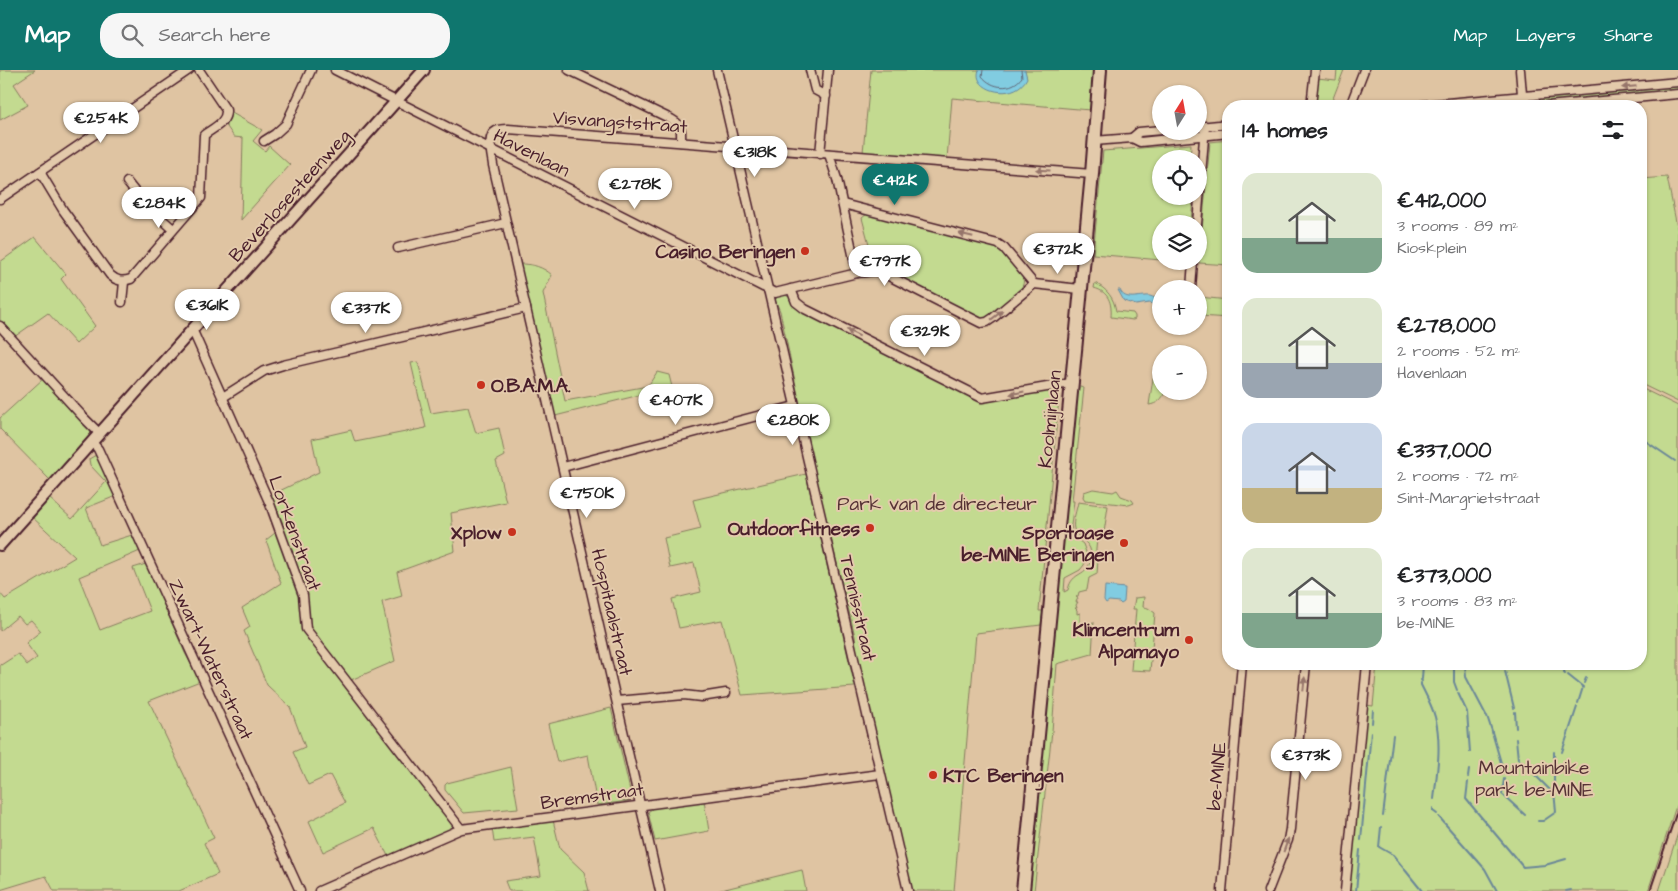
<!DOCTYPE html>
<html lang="en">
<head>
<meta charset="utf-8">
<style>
  :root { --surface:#fff; --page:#f6f6f6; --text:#202124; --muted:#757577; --accent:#0f766e }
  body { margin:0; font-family:"Architects Daughter",sans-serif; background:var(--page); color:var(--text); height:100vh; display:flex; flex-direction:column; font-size:19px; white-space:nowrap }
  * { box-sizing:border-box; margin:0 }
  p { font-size:16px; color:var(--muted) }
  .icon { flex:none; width:28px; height:28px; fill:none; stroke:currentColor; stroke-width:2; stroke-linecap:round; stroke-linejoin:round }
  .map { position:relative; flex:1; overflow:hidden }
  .panel { position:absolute; left:1222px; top:30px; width:425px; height:570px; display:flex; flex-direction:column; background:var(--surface); border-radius:20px; box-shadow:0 1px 4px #0004 }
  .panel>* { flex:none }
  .needle { width:32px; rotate:11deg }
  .tools { position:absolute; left:1152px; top:15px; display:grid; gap:10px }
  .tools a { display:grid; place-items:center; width:55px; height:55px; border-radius:50%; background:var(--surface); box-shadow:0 1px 4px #0004; font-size:25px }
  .price { position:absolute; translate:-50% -42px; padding:0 11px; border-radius:18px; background:#fff; color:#222; font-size:16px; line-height:32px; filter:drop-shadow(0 1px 2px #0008) }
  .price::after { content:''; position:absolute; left:50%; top:30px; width:15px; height:11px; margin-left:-8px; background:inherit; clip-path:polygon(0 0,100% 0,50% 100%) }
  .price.current { background:var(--accent); color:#fff }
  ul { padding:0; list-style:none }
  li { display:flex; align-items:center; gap:15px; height:125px; padding:0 20px }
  li span { display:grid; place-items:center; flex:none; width:140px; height:100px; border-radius:15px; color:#555 }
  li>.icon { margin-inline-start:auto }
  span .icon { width:60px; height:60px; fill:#fffc; stroke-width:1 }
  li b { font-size:21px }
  h2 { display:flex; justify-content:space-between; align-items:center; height:60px; padding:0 20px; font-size:21px }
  header { display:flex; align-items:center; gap:30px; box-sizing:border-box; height:70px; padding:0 25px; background:var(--accent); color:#fff }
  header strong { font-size:24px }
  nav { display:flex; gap:28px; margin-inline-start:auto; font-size:18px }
  .search { width:350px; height:45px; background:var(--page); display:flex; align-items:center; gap:12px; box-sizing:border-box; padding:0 18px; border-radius:20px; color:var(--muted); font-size:19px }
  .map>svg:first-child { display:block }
  .green { fill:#c3da90; stroke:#867c5e }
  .water { fill:#81cce1; stroke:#6b8798 }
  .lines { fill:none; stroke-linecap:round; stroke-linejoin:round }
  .shore { stroke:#606474; stroke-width:1 }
  .stream { stroke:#6b8798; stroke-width:2 }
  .minor-casing { stroke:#4a1f2b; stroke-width:11 }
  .tertiary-casing { stroke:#4a1f2b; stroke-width:14 }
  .primary-casing { stroke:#4a1f2b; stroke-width:16 }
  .minor { stroke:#e3caab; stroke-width:8 }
  .tertiary { stroke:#e3caab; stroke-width:10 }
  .primary { stroke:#e3caab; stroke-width:12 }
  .rail { stroke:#4a1f2b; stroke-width:2 }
  .oneway { fill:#96746b }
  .poi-dot { fill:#c8321e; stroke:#e3caab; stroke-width:2 }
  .labels { text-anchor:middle; stroke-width:4; stroke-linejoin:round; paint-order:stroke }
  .street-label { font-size:19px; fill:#4a1f2b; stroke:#e3caab }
  .poi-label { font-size:19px; font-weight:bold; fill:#4a1f2b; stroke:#e3caab; text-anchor:end }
  .park-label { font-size:19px; fill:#563235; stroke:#e3caab }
</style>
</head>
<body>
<header>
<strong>Map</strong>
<div class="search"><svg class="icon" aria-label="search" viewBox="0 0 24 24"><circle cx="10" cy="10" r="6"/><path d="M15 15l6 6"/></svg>Search here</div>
<nav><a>Map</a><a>Layers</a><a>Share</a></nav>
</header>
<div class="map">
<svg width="1678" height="821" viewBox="0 0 1678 821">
  <rect width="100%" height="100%" fill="#dfc4a2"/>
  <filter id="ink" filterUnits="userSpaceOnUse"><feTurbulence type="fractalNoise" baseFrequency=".02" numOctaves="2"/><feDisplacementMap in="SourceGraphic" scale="10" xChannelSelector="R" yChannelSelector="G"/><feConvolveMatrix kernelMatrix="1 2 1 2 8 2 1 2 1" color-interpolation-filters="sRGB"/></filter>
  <g filter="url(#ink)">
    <g class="green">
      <path d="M0,0H35L14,14L28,35L0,50Z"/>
      <path d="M871,0H1094L1090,40L952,28L947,89L863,82Z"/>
      <path d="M1337,0H1344L1330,36H1314L1317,8L1336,10Z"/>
      <path d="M1678,16V20L1645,23L1642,26L1639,24L1583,29L1581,31L1577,29L1535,33L1533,35L1528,32V29L1532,27L1535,29L1577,26L1579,23L1583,25L1639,20L1641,17L1645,19Z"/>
      <path d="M230,42L262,60L253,71L265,81L269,76L290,95L241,150L243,68L234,67L225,54L230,48Z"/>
      <path d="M1229,70V195L1199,193L1210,72Z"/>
      <path d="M1191,74L1190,89H1161V126H1193L1191,154H1161V190L1093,184L1103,81Z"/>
      <path d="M1667,107L1678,162V332L1641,314V109Z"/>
      <path d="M867,144L998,178L1022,207C1025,212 1023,215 1020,220L987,248L981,249L874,193L862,148Z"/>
      <path d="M35,167L66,204L61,209L95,256L76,274L48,243L14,267L0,252V192Z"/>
      <path d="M520,194C533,194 543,197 552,205L543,223L565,331L648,316L657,302L669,305L672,317L555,346Z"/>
      <path d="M1095,213C1107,219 1114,228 1116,241L1133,243L1135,246V249L1133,250L1111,247C1112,233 1109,222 1094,218Z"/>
      <path d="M782,224L790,227L797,238L980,330L991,331L1060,318L1039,541H1043L1041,555L976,563L954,821H912L856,579L855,566L814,400L780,241L775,230L779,225Z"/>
      <path d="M1199,227L1229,230V248L1199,246Z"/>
      <path d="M418,292L431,343L468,337L476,363L499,358L505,386L496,391L506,432L451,443L455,481L397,502L402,526L382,532L395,591L344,613L454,755L449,760L388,786L374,758L323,782L309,751L345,733L330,705L308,715L293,682L305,677L290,637L267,615L244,561L250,557L242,538L281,513L266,470L284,456L271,425L319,402L312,369L351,360L355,372L426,358L411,293Z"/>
      <path d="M1155,295L1161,296V321H1165C1163,329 1157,334 1149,335Z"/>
      <path d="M44,308L90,360L91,364L50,410L0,359V348Z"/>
      <path d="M1076,316L1084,318L1072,431H1074L1071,455L1072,463L1074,467L1083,474L1087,485L1084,495L1080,500L1065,508L1064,522L1068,520C1072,500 1088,508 1091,488C1093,471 1078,471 1074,459C1072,451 1077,439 1078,432L1108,436L1103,469H1097L1095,489L1098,490L1097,504L1089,508L1087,520L1079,522L1078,526L1076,527L1078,528L1076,532H1078L1076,535L1077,538H1075L1077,540V544L1080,543V555L1094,552L1092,584L1057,594L1052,661L1034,821H1029Z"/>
      <path d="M1641,318L1678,336V730L1648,821H1348L1366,635L1373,636L1377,594H1641Z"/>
      <path d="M96,385L100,389L116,426L86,438L100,475L132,465L140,481L79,507L100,560L150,541L133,498L146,494L185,583L200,611L149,631L214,768L204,773L218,804L179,821H54L46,806L0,820V594L1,595L18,584L27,595L37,588L26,573L41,561L31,550L25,554L18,546L0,561V523L5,529L75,487L31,446L48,427L72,449L106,412L90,395L89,389Z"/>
      <path d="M806,404L855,617L742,625L722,550L679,558L672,529L701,522L694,493L670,498L664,468L701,459L693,430Z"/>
      <path d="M1093,419L1113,422L1117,420L1121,426L1132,430L1134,433L1129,435L1085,430L1083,427L1084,422Z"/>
      <path d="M1144,527L1143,537L1148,538L1155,543L1150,601L1131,600L1136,539H1133L1135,528Z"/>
      <path d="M611,638L631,725L629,731L597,735L588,685L557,692L548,654Z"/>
      <path d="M511,697L518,738L464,743L445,720V715L447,713Z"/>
      <path d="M704,731L709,761L655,771L648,742L653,738Z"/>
      <path d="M553,750L560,779L584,802L589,821H509L505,811L541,806L534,767L494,772L492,758Z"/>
      <path d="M1678,763V821H1659Z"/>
      <path d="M802,800L806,821H717Z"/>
    </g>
    <g class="water">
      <path d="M979,0H1025L1027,8C1014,33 971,20 979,0Z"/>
      <path d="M1118,220H1120C1125,232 1139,225 1150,226C1153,227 1158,229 1161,230V236L1149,233L1136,235L1124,231Z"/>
      <path d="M1105,516L1125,518L1124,532L1121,534L1119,532L1109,531L1106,533L1104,530Z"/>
    </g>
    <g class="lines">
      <path class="shore" d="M983,0L982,6C992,19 1012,21 1022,7L1021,0"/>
      <g class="stream">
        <path d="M1641,368L1675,391"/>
        <path d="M1641,421L1645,423"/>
        <path d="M1454,594V612L1457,620"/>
        <path d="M1465,594L1466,607L1486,645"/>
        <path d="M1565,594L1564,603L1565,604"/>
        <path d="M1505,596L1506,594"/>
        <path d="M1505,601L1514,638"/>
        <path d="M1568,605L1583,617L1578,633"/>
        <path d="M1422,609L1423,594"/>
        <path d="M1421,610L1422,611"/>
        <path d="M1421,613V615C1426,625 1432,636 1435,647C1442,673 1437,703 1434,729"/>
        <path d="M1584,613L1586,608"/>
        <path d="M1458,623L1467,642L1470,682"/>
        <path d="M1515,642L1516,658"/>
        <path d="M1487,646L1492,661"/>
        <path d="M1372,653L1373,640"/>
        <path d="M1492,662L1504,703"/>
        <path d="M1516,669L1518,689"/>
        <path d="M1554,682V715"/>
        <path d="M1562,682L1577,637"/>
        <path d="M1521,691L1554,724"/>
        <path d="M1468,707L1469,700"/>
        <path d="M1504,709L1502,724L1525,745"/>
        <path d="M1468,712L1466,729L1523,797L1545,795L1566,789"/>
        <path d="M1433,738V741L1437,744"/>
        <path d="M1383,746L1393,665"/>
        <path d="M1439,747L1485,799L1497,821"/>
        <path d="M1538,751H1543L1556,742L1554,721"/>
        <path d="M1381,757L1379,777L1393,785L1422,821"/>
        <path d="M1361,770L1371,662"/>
        <path d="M1356,821L1360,780"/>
        <path d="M1566,821L1571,820"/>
      </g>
      <defs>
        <g id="minor">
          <path d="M335,0L775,223L857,203L873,201H879L981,253L987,252L993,248L1034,214L1080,219"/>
          <path d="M569,0L671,49C683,56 681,59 681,72"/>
          <path d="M717,0L908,821"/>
          <path d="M810,0L815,20L826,26"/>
          <path d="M1520,0L1523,36"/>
          <path d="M1311,36L1315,0"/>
          <path d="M1351,36L1352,31L1364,0"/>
          <path d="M1414,36L1678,12"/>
          <path d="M1547,36L1678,24"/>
          <path d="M1199,57L1229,54"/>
          <path d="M1132,68L1139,62L1161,60"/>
          <path d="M264,71L275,64L286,54L311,0"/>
          <path d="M1094,71L1132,68L1140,72L1229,63"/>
          <path d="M820,84L828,0"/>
          <path d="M829,84L837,109L857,203"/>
          <path d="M40,102L63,140L110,205C117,211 122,212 131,209L201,128L204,65C213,58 227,53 226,40L199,0"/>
          <path d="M127,112L143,132L173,159"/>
          <path d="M0,129L189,0"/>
          <path d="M843,134L998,174L1004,178L1034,214"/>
          <path d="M1197,154L1205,56"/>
          <path d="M398,178L506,153"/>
          <path d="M791,219L796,232L805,239L982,328L1071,313"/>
          <path d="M1191,219L1193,191"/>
          <path d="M122,232L124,212"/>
          <path d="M0,256L85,349L99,363"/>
          <path d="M192,259L270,434L303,525L306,559L461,759"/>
          <path d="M223,327L264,301L283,295L526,238"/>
          <path d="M92,372L98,379L300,821"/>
          <path d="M563,397L795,336"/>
          <path d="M617,631L684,625L701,627L726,623"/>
          <path d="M319,821L461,759L880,704"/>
          <path d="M660,821L493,95C492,86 486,66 496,61C499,59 505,59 508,59L1092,104"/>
          <path d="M1222,821L1242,594"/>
          <path d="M1268,821L1288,770L1290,759L1306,594"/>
          <path d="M1345,821L1367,594"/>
        </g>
        <path id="tertiary" d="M0,475L424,0"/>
        <path id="primary" d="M1023,821L1092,104L1100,0"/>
      </defs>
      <use href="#minor" class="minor-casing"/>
      <use href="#tertiary" class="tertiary-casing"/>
      <use href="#primary" class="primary-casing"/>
      <use href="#minor" class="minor"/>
      <use href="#tertiary" class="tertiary"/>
      <use href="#primary" class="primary"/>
      <path class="rail" d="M1650,821L1678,738"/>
    </g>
    <defs><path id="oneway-solid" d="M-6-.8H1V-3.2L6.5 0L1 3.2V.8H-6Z" transform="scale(1.25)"/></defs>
    <g class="oneway">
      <use href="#oneway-solid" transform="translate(1629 17) rotate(175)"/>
      <use href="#oneway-solid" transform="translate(1043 100) rotate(-176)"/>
      <use href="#oneway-solid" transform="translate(966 165) rotate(-166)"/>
      <use href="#oneway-solid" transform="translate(997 245) rotate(-38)"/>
      <use href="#oneway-solid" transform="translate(853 263) rotate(-153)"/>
      <use href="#oneway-solid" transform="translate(1017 323) rotate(169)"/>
      <use href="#oneway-solid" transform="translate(1304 614) rotate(-84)"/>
      <use href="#oneway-solid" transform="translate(1286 775) rotate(-70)"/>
    </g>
  </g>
  <g class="poi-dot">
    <circle cx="805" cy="181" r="5"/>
    <circle cx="481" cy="315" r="5"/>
    <circle cx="870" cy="458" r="5"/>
    <circle cx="512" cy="462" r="5"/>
    <circle cx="1124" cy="473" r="5"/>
    <circle cx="1189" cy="570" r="5"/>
    <circle cx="933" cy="705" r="5"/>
  </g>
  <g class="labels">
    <g class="street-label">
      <text transform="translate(620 51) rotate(4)" y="7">Visvangststraat</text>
      <text transform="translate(532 82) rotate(27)" y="7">Havenlaan</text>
      <text transform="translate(289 125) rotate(-48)" y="7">Beverlosesteenweg</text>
      <text transform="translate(1049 349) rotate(-84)" y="7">Koolmijnlaan</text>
      <text transform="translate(296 463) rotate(70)" y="7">Lorkenstraat</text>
      <text transform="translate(859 538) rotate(77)" y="7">Tennisstraat</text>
      <text transform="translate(613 542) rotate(77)" y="7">Hospitaalstraat</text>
      <text transform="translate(212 589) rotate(65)" y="7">Zwart-Waterstraat</text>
      <text transform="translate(1216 706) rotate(-85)" y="7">be-MINE</text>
      <text transform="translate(592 725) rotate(-8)" y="7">Bremstraat</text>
    </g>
    <g class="poi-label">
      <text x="795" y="188">Casino Beringen</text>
      <text x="491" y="322" text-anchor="start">O.B.A.M.A.</text>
      <text x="860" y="465">Outdoorfitness</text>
      <text x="502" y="469">Xplow</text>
      <text x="1114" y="469">Sportoase<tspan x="1114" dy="22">be-MINE Beringen</tspan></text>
      <text x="1179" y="566">Klimcentrum<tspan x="1179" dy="22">Alpamayo</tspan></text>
      <text x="943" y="712" text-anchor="start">KTC Beringen</text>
    </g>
    <g class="park-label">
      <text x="937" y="440">Park van de directeur</text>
      <text x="1534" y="704">Mountainbike<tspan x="1534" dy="22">park be-MINE</tspan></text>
    </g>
  </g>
</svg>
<div class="tools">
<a><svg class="needle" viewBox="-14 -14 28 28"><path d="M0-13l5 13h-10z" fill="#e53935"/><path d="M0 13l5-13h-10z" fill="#757577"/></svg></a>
<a><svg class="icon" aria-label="locate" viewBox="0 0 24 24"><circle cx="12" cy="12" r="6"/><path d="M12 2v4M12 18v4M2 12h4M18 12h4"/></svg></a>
<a><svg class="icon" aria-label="layers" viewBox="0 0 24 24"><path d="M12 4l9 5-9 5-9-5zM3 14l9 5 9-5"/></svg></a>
<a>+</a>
<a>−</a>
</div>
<b class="price" style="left:101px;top:74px">€254K</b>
<b class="price" style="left:755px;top:108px">€318K</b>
<b class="price current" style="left:895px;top:136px">€412K</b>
<b class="price" style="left:635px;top:140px">€278K</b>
<b class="price" style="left:159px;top:159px">€284K</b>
<b class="price" style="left:1058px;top:205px">€372K</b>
<b class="price" style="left:885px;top:217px">€797K</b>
<b class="price" style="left:207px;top:261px">€361K</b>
<b class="price" style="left:366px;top:264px">€337K</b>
<b class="price" style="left:925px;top:287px">€329K</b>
<b class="price" style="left:676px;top:356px">€407K</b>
<b class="price" style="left:793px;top:376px">€280K</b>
<b class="price" style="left:587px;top:449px">€750K</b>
<b class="price" style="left:1306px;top:711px">€373K</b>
<section class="panel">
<h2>14 homes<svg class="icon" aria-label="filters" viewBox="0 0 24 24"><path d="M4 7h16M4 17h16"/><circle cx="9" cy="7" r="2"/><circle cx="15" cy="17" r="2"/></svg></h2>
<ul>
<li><span style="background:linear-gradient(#dfe7d0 65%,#7fa58c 0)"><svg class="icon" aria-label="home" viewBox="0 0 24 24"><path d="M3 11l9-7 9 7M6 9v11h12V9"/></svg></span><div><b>€412,000</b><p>3 rooms · 89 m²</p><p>Kioskplein</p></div></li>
<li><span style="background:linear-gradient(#dfe7d0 65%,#9aa5b1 0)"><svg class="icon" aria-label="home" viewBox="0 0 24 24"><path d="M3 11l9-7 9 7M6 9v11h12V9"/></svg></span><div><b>€278,000</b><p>2 rooms · 52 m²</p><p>Havenlaan</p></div></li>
<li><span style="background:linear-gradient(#c9d6e8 65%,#c2b280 0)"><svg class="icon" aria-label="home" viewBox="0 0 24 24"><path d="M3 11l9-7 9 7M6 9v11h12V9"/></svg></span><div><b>€337,000</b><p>2 rooms · 72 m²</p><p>Sint-Margrietstraat</p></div></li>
<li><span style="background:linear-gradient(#dfe7d0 65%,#7fa58c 0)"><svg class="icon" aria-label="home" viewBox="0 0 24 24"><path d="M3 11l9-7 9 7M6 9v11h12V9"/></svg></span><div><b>€373,000</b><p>3 rooms · 83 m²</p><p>be-MINE</p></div></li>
</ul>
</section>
</div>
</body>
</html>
